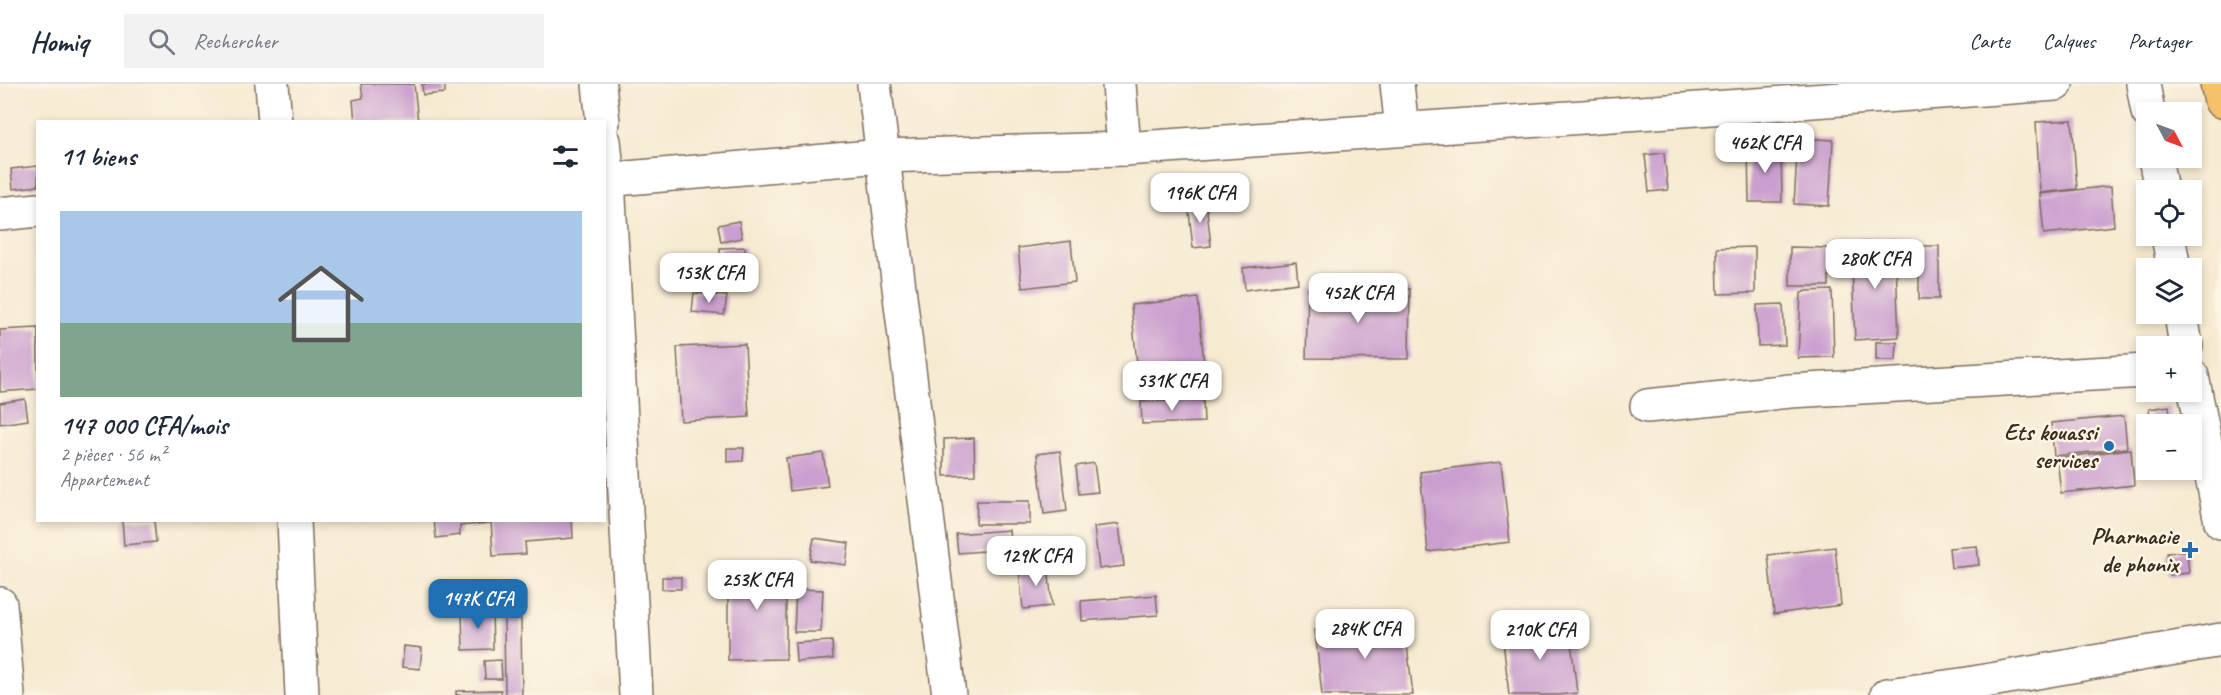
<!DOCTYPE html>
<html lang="fr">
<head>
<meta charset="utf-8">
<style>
  :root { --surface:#fff; --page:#f2f2f3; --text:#1f2937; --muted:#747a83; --line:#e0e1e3; --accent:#1f6fb2 }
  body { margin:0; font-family:Caveat,sans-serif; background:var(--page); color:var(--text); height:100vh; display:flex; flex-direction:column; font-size:22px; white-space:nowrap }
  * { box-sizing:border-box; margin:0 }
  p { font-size:20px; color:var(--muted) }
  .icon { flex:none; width:33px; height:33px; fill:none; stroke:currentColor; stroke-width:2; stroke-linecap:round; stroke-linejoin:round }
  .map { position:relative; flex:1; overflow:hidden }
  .sheet { position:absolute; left:36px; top:36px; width:570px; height:402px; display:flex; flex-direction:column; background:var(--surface); border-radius:0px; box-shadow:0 3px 9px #0003 }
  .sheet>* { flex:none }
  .needle { width:39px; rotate:131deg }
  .tools { position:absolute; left:2136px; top:18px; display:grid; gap:12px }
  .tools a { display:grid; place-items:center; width:66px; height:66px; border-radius:0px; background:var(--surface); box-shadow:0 3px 9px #0003; font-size:30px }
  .price { position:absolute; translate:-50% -51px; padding:0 14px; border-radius:12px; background:#fff; color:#222; font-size:20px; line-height:39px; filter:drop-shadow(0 2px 3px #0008) }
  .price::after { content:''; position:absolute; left:50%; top:36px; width:18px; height:14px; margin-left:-9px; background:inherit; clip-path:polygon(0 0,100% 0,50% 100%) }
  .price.active { background:var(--accent); color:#fff }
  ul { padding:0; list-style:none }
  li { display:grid; align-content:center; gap:12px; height:318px; padding:0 24px }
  li span { display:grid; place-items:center; height:186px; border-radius:0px; color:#555 }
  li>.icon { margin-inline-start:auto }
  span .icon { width:108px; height:108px; fill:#fffc; stroke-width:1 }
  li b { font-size:26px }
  h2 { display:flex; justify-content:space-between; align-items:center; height:72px; padding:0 24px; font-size:26px }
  header { display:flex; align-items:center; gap:36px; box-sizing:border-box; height:84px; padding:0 30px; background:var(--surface); border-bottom:2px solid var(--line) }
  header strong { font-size:28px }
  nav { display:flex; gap:33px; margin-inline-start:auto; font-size:21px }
  .search { width:420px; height:54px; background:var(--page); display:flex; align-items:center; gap:15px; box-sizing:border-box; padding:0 21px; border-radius:0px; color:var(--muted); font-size:22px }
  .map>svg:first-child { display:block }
  .building { fill:#ca9fcf }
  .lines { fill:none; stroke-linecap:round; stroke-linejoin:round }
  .street-casing { stroke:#7c6d5d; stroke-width:36 }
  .highway-casing { stroke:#7c6d5d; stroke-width:36 }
  .street { stroke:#fff; stroke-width:33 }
  .highway { stroke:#f5c16b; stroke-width:33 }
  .poi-dot { fill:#1f6fb2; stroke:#fcf5e5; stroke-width:2 }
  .labels { text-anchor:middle; stroke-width:5; stroke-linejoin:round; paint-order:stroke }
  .poi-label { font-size:24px; font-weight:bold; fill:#3b2a1e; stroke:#fcf5e5; text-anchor:end }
</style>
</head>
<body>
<header>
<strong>Homiq</strong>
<div class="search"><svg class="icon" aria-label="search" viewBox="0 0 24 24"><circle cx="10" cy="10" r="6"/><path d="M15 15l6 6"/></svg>Rechercher</div>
<nav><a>Carte</a><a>Calques</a><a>Partager</a></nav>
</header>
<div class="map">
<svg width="2221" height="611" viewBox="0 0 2221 611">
  <rect width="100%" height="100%" fill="#fcf5e5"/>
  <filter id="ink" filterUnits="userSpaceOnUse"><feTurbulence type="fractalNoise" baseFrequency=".0167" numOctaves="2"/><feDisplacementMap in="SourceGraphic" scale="12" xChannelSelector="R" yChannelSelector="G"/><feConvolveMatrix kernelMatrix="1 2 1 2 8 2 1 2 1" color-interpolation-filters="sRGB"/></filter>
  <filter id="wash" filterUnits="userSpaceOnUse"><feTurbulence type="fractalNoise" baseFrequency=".008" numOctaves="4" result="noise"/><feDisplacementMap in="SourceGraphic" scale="24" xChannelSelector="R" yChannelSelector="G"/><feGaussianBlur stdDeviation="1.35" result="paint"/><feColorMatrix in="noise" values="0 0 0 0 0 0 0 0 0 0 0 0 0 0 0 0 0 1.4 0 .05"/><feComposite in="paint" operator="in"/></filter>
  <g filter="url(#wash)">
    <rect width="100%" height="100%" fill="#f6ead1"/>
    <g id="blocks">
      <g class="building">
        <path d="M361,0H414L418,38H355L353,16L363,14Z"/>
        <path d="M422,0H445V9L423,11Z"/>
        <path d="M2072,36L2077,105L2040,109L2036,38Z"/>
        <path d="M1798,54L1833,56L1829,122L1794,120Z"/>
        <path d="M1781,62L1782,118H1749L1748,63Z"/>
        <path d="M1664,69L1668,106L1649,108L1645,71Z"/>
        <path d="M38,82V102L13,105L11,85Z"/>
        <path d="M2111,102L2114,142L2044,150L2040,110Z"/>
        <path d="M1206,117L1211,162L1193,164L1188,119Z"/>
        <path d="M739,137L742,154L721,158L718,141Z"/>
        <path d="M1895,156L1899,253L1855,256L1851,159Z"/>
        <path d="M1071,157L1075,198L1022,204L1018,164Z"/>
        <rect x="1919" y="162" width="20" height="53"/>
        <path d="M745,163V203L721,204L720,164Z"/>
        <path d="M1755,163V209L1718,210L1717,164Z"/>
        <path d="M1790,163L1829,164V202H1790Z"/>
        <path d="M1296,178L1298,199L1245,206L1243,184Z"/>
        <path d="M1308,204L1410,205L1409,275L1306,274Z"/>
        <path d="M1832,206L1834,273L1798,274L1801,209L1807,207Z"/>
        <path d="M694,209L727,212L724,231L692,228Z"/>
        <path d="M1198,214L1206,303L1140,309L1131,221Z"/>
        <path d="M1783,220L1785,261L1758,262L1757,221Z"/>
        <path d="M38,244V305L0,308V246Z"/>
        <path d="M1876,258H1897L1896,276H1876Z"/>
        <path d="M745,260L749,333L681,337L677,263Z"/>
        <path d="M25,315L28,336L0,340V319Z"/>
        <path d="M1203,316L1204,338L1142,340L1141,318Z"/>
        <path d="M2169,322L2171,340H2151L2149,325Z"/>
        <path d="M2124,332L2127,364L2054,372L2051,339Z"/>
        <path d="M974,354L975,391L944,392V355Z"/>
        <path d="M727,364H744L743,377L727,378Z"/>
        <path d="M2131,365L2134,401L2061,409L2057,374Z"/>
        <path d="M1060,367L1067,427L1044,430L1037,370Z"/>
        <path d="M823,369L828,402L790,407L786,374Z"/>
        <path d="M1501,378L1510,458L1428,468L1420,388Z"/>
        <path d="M1094,379L1098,408L1079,410L1076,382Z"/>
        <path d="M977,417H1030V440H976Z"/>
        <path d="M122,436H154L156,458L124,461Z"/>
        <path d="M434,436H490V439L460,442V451L436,454Z"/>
        <path d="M491,436H572L573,454L525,458L526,470L493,472Z"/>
        <path d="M1119,440L1124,482L1099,485L1094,443Z"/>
        <path d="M1009,446L1011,465L958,469L956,450Z"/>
        <path d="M814,454L849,459L846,481L810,476Z"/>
        <path d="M1977,462L1979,481L1951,484L1949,464Z"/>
        <path d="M1835,463L1841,521L1774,530L1768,471Z"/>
        <path d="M2187,467L2189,489L2169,491L2167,469Z"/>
        <path d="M728,479H786V575L728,576Z"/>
        <path d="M1048,481L1052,522L1023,525L1019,485Z"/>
        <rect x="662" y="493" width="19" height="12"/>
        <path d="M796,505L823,506L821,548H794Z"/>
        <path d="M1156,511L1158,531L1082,537L1081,517Z"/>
        <path d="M492,527L493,565L463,566L462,528Z"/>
        <path d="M504,535H521L522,611H505Z"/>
        <path d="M1404,535L1413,611H1322L1315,546Z"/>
        <path d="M1569,539L1577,609L1558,611H1509L1502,547Z"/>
        <path d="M832,557L833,575L796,578L795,559Z"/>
        <path d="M404,562L422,564L420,585L402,583Z"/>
        <path d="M501,576L502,595H485L484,577Z"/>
        <path d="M501,606V611H456V607Z"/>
      </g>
    </g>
  </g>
  <g filter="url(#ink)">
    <use href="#blocks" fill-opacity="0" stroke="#7c6d5d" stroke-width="1.5"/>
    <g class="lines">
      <defs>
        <g id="street">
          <path d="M272,0L275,38"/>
          <path d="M599,0L603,38"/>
          <path d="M874,0L949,611"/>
          <path d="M1119,0L1124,65"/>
          <path d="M1397,0L1402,45"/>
          <path d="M2143,0L2148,28"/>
          <path d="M604,57L608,96L636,611"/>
          <path d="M2155,74L2161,106"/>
          <path d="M604,96L882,72L1124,65L2056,0"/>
          <path d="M0,130L38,126"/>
          <path d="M2168,152L2174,184"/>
          <path d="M2181,230L2186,262"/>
          <path d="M2192,292L2221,438"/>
          <path d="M1647,322L1790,307L2146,287"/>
          <path d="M294,436L302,611"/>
          <path d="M0,520L8,611"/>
          <path d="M1887,611L1968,600L2221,556"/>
        </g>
        <path id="highway" d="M2217,0L2221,17"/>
      </defs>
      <use href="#street" class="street-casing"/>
      <use href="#highway" class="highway-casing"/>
      <use href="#street" class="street"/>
      <use href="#highway" class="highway"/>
    </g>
  </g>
  <g class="poi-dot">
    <circle cx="2109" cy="362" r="6"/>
    <path d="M2187 457h6v6h6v6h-6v6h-6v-6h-6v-6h6z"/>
  </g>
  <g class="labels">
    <g class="poi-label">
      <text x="2097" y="356">Ets kouassi<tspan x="2097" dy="28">services</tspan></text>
      <text x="2178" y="460">Pharmacie<tspan x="2178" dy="28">de phonix</tspan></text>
    </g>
  </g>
</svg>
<div class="tools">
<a><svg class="needle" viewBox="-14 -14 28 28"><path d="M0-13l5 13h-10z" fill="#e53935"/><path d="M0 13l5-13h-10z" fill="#747a83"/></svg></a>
<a><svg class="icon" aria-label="locate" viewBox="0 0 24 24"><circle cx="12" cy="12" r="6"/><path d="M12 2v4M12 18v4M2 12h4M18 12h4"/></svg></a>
<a><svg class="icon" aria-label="layers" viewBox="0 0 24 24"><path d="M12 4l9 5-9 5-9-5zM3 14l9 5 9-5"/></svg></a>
<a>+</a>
<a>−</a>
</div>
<b class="price" style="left:1765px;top:90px">462K CFA</b>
<b class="price" style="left:1200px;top:140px">196K CFA</b>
<b class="price" style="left:1875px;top:206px">280K CFA</b>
<b class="price" style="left:709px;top:220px">153K CFA</b>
<b class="price" style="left:1358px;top:240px">452K CFA</b>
<b class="price" style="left:1172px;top:328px">531K CFA</b>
<b class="price" style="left:1036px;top:503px">129K CFA</b>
<b class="price" style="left:757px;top:527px">253K CFA</b>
<b class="price active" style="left:478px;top:546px">147K CFA</b>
<b class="price" style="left:1365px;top:576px">284K CFA</b>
<b class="price" style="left:1540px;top:577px">210K CFA</b>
<section class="sheet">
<h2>11 biens<svg class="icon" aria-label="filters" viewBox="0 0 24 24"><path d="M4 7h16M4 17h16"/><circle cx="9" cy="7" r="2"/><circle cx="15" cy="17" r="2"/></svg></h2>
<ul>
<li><span style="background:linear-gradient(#a9c7e8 60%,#7fa58c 0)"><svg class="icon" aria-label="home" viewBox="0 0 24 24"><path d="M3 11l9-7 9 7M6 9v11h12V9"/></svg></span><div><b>147 000 CFA/mois</b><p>2 pièces · 56 m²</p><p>Appartement</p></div></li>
</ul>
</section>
</div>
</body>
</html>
